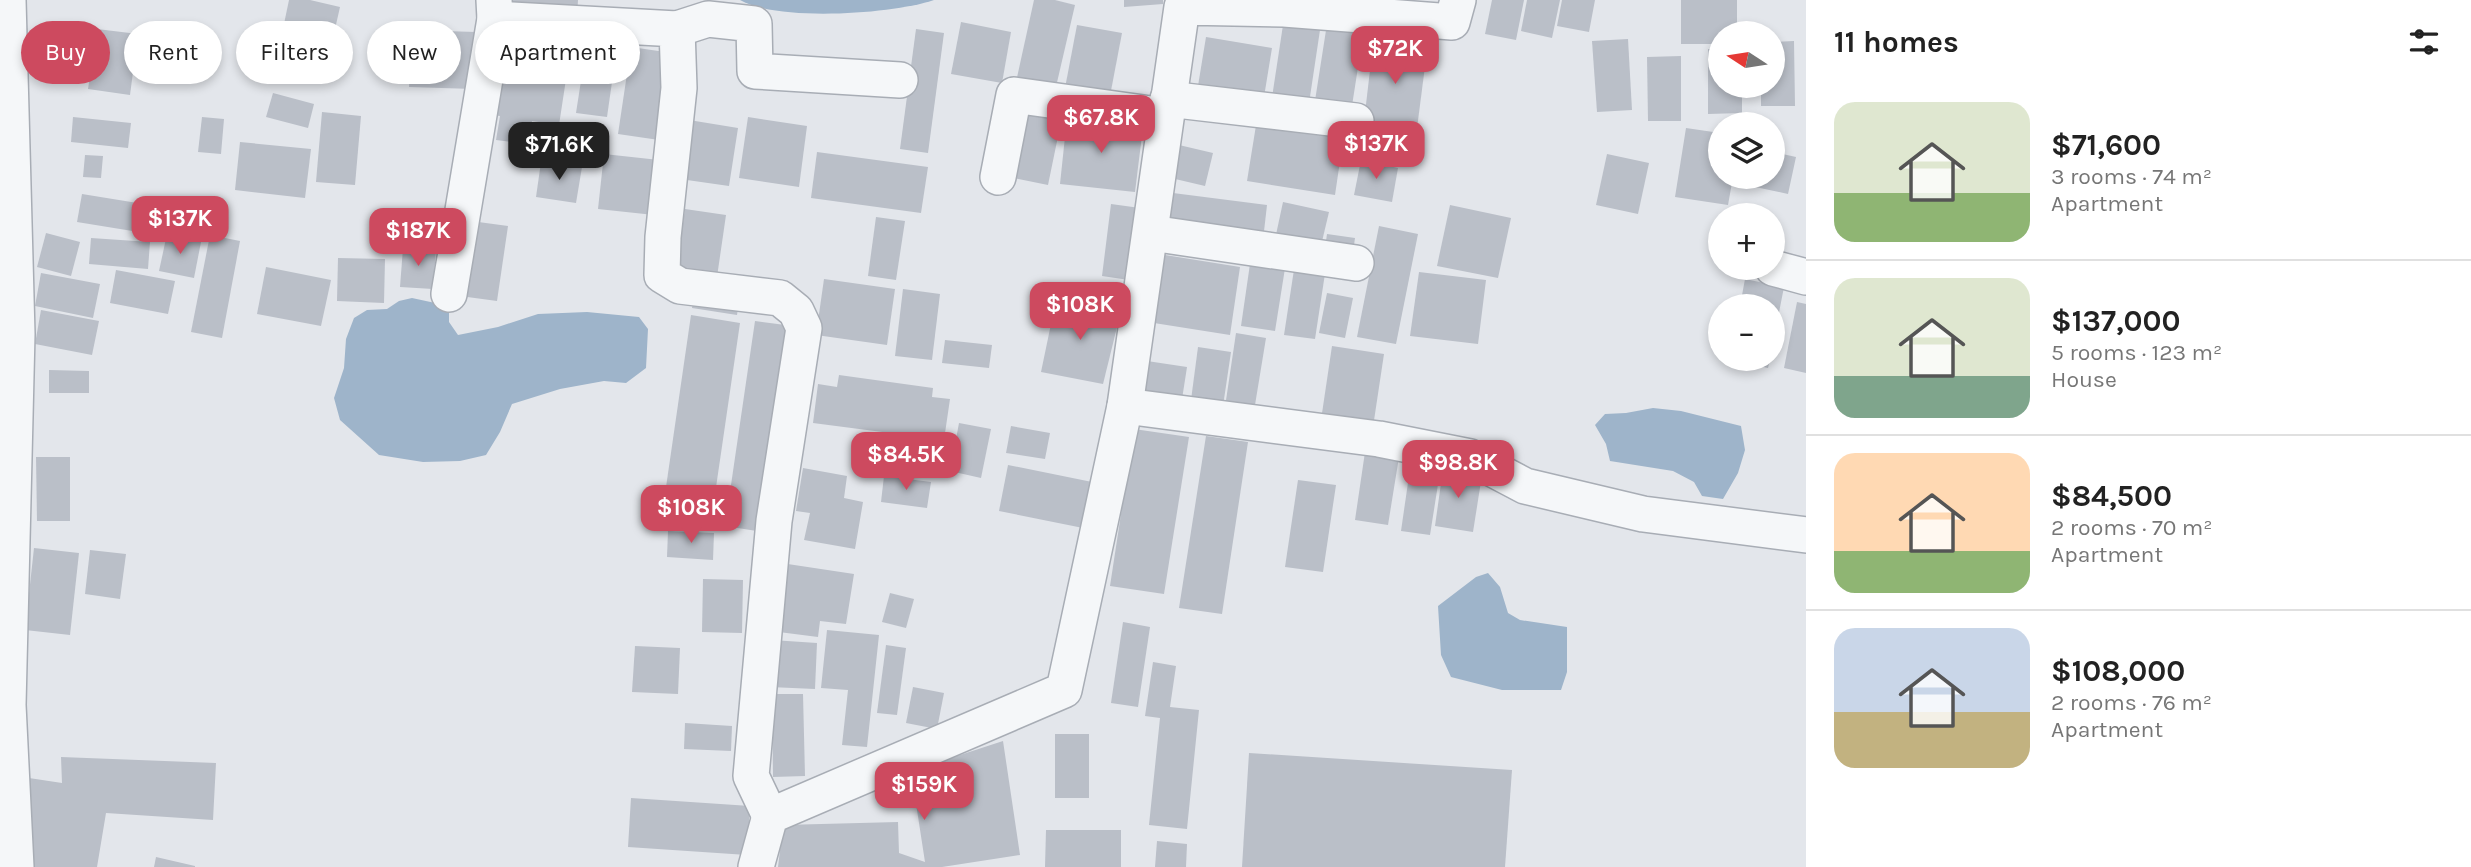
<!DOCTYPE html>
<html lang="en">
<head>
<meta charset="utf-8">
<style>
  :root { --surface:#fff; --page:#f6f6f6; --text:#222; --muted:#767676; --line:#e0e0e0; --accent:#cd4a5f }
  body { margin:0; font-family:Karla,sans-serif; background:var(--page); color:var(--text); height:100vh; display:flex; flex-direction:column; font-size:26px; white-space:nowrap }
  * { box-sizing:border-box; margin:0 }
  p { font-size:23px; color:var(--muted) }
  .icon { flex:none; width:38px; height:38px; fill:none; stroke:currentColor; stroke-width:2; stroke-linecap:round; stroke-linejoin:round }
  .map { position:relative; flex:1; overflow:hidden }
  .side { display:flex; flex-direction:column; background:var(--surface); width:665px }
  .side>* { flex:none }
  .top-card { position:absolute; left:21px; top:21px; width:665px; height:63px; display:flex; gap:14px }
  .needle { width:46px; rotate:282deg }
  .buttons { position:absolute; left:1708px; top:21px; display:grid; gap:14px }
  .buttons a { display:grid; place-items:center; width:77px; height:77px; border-radius:50%; background:var(--surface); box-shadow:0 4px 10px #0003; font-size:35px }
  .price { position:absolute; translate:-50% -60px; padding:0 16px; border-radius:14px; background:var(--accent); color:#fff; font-size:23px; line-height:46px; filter:drop-shadow(0 2px 4px #0008) }
  .price::after { content:''; position:absolute; left:50%; top:42px; width:21px; height:16px; margin-left:-10px; background:inherit; clip-path:polygon(0 0,100% 0,50% 100%) }
  .price.current { background:#222; color:#fff }
  ul { padding:0; list-style:none }
  li { display:flex; align-items:center; gap:21px; height:175px; padding:0 28px }
  li+li { border-top:2px solid var(--line) }
  li span { display:grid; place-items:center; flex:none; width:196px; height:140px; border-radius:21px; color:#555 }
  li>.icon { margin-inline-start:auto }
  span .icon { width:84px; height:84px; fill:#fffc; stroke-width:1 }
  li b { font-size:30px }
  h2 { display:flex; justify-content:space-between; align-items:center; height:84px; padding:0 28px; font-size:30px }
  .pill { padding:0 24px; border-radius:32px; background:var(--surface); box-shadow:0 4px 10px #0003; font-size:24px; line-height:63px }
  .pill.current { background:var(--accent); color:#fff }
  main { display:flex; flex:1; min-height:0 }
  .map>svg:first-child { display:block }
  .water { fill:#9eb4ca }
  .building { fill:#babfc8 }
  .lines { fill:none; stroke-linecap:round; stroke-linejoin:round }
  .minor-casing { stroke:#a8adb5; stroke-width:38 }
  .minor { stroke:#f5f7f9; stroke-width:35 }
</style>
</head>
<body>
<main>
<div class="map">
<svg width="1806" height="867" viewBox="0 0 1806 867">
  <rect width="100%" height="100%" fill="#e3e6eb"/>
  <g class="water">
    <path d="M740,0H934C893,14 778,22 740,0Z"/>
    <path d="M412,298L449,306V322L458,335L498,327L538,314L587,312L639,317L648,329L646,368L626,383L604,381L560,389L512,404L500,432L486,455L460,461L423,462L379,455L340,420L334,398L344,368L346,339L354,318L367,310L387,309L399,301Z"/>
    <path d="M1653,408L1681,411L1741,426L1745,450L1738,473L1723,499L1702,496L1694,482L1673,471L1610,461L1606,444L1595,425L1605,414L1626,413Z"/>
    <path d="M1488,573L1500,587L1508,613L1520,620L1567,627V672L1561,690H1502L1451,677L1441,655L1438,606L1476,577Z"/>
  </g>
  <g class="building">
    <path d="M289,0H310L340,7L325,73L276,62Z"/>
    <path d="M505,0H578L577,17L504,14Z"/>
    <path d="M1034,0H1055L1075,5L1055,91L1016,82Z"/>
    <path d="M1124,0H1163V4L1124,7Z"/>
    <path d="M1492,0H1524L1516,40L1485,34Z"/>
    <path d="M1527,0H1560L1552,38L1521,31Z"/>
    <path d="M1562,0H1595L1589,32L1557,26Z"/>
    <path d="M1681,0H1737V33H1720V44H1681Z"/>
    <path d="M961,22L1011,32L1002,83L951,74Z"/>
    <path d="M1327,24L1364,29L1351,112L1314,107Z"/>
    <path d="M1077,25L1122,33L1110,96L1065,88Z"/>
    <path d="M1283,25L1320,30L1308,110L1271,104Z"/>
    <path d="M97,29L138,34L130,95L88,89Z"/>
    <path d="M499,29L572,40L559,125L532,121L529,144L496,140L500,116L486,114Z"/>
    <path d="M916,29L944,33L928,153L900,149Z"/>
    <path d="M412,30L476,32L474,89L409,87Z"/>
    <path d="M1374,36L1428,43L1416,136L1363,130Z"/>
    <path d="M1206,37L1272,48L1263,103L1197,92Z"/>
    <path d="M1628,39L1632,110L1597,112L1592,41Z"/>
    <path d="M1794,41L1795,106H1761V86H1773V42Z"/>
    <path d="M587,42L617,47L607,117L576,113Z"/>
    <path d="M631,47L672,53L659,140L618,134Z"/>
    <path d="M1708,49H1720V86H1742V113L1708,114Z"/>
    <path d="M1681,56V121H1648L1647,57Z"/>
    <path d="M273,93L314,104L308,128L266,117Z"/>
    <path d="M1029,110L1062,117L1048,185L1014,178Z"/>
    <path d="M322,112L361,116L355,185L316,182Z"/>
    <path d="M1258,113L1345,127L1335,195L1247,181Z"/>
    <path d="M73,117L131,123L128,148L71,142Z"/>
    <path d="M202,117L224,119L221,154L198,152Z"/>
    <path d="M748,117L807,126L799,187L739,178Z"/>
    <path d="M1067,118L1143,127L1135,192L1060,184Z"/>
    <path d="M689,120L738,128L729,186L680,179Z"/>
    <path d="M1686,128L1720,133V177H1733L1728,205L1675,197Z"/>
    <path d="M240,142L311,149L305,198L235,190Z"/>
    <path d="M1179,145L1213,153L1205,186L1171,178Z"/>
    <path d="M817,152L928,167L921,213L811,198Z"/>
    <path d="M1773,152L1796,157L1788,194L1746,185L1748,177H1773Z"/>
    <path d="M604,154L659,160L654,215L598,209Z"/>
    <path d="M1607,154L1649,163L1638,214L1596,205Z"/>
    <path d="M85,155L103,156L101,178L83,177Z"/>
    <path d="M1361,160L1398,168L1392,202L1354,195Z"/>
    <path d="M541,162L582,167L576,203L536,197Z"/>
    <path d="M1173,193L1267,205L1263,240L1168,227Z"/>
    <path d="M82,194L162,207L157,235L77,222Z"/>
    <path d="M1283,202L1329,212L1319,254L1274,244Z"/>
    <path d="M1111,204L1140,208L1129,280L1102,276Z"/>
    <path d="M1450,205L1511,218L1498,278L1437,266Z"/>
    <path d="M685,209L726,215L717,277L676,272Z"/>
    <path d="M876,217L905,221L896,280L868,276Z"/>
    <path d="M471,221L508,226L497,301L460,296Z"/>
    <path d="M1379,226L1418,234L1396,344L1357,337Z"/>
    <path d="M46,233L80,242L71,276L37,267Z"/>
    <path d="M167,234L201,242L194,278L159,271Z"/>
    <path d="M1327,234L1355,238L1352,259L1324,255Z"/>
    <path d="M210,235L240,241L222,338L191,332Z"/>
    <path d="M91,238L150,242L148,269L89,264Z"/>
    <path d="M403,248L436,250L433,289L400,287Z"/>
    <path d="M1165,255L1240,267L1230,335L1154,323Z"/>
    <path d="M1251,257L1286,262L1275,331L1241,326Z"/>
    <path d="M338,258L385,259L384,303L337,301Z"/>
    <path d="M1295,263L1326,267L1315,339L1284,335Z"/>
    <path d="M266,267L331,280L321,326L257,314Z"/>
    <path d="M116,270L175,281L168,314L110,303Z"/>
    <path d="M1419,272L1486,280L1478,344L1410,336Z"/>
    <path d="M41,273L100,284L93,318L35,306Z"/>
    <path d="M824,279L895,289L887,345L816,335Z"/>
    <path d="M1745,279L1784,287L1774,338L1773,306H1740Z"/>
    <path d="M903,289L940,294L932,360L895,356Z"/>
    <path d="M1327,293L1353,298L1345,338L1319,333Z"/>
    <path d="M694,294L739,301L737,315L692,308Z"/>
    <path d="M1056,300L1121,311L1103,384L1041,372Z"/>
    <path d="M1797,302L1806,304V373L1784,368Z"/>
    <path d="M41,310L99,321L92,355L35,344Z"/>
    <path d="M691,315L740,323L714,501L665,494Z"/>
    <path d="M755,321L793,326L763,532L725,526Z"/>
    <path d="M1236,333L1266,338L1254,411L1225,407Z"/>
    <path d="M945,340L992,345L989,368L942,363Z"/>
    <path d="M1332,346L1384,354L1373,427L1321,420Z"/>
    <path d="M1198,347L1231,352L1223,406L1191,400Z"/>
    <path d="M1729,359H1770L1768,368Z"/>
    <path d="M1147,361L1187,367L1182,399L1143,392Z"/>
    <path d="M49,370L89,371V393H49Z"/>
    <path d="M839,375L933,388L932,397L950,399L944,440L813,423L818,384L837,387Z"/>
    <path d="M959,423L991,429L981,478L950,471Z"/>
    <path d="M1011,426L1050,433L1045,459L1006,453Z"/>
    <path d="M1134,429L1189,437L1164,594L1110,586Z"/>
    <path d="M1206,436L1248,442L1222,614L1179,608Z"/>
    <path d="M1365,452L1399,457L1388,525L1355,520Z"/>
    <path d="M1412,455L1442,459L1430,535L1401,531Z"/>
    <path d="M36,457H70V521H37Z"/>
    <path d="M1008,465L1097,483L1088,529L999,511Z"/>
    <path d="M803,468L847,476L844,498L863,502L855,549L804,540L810,513L796,511Z"/>
    <path d="M1443,469L1482,475L1473,532L1435,526Z"/>
    <path d="M884,476L931,482L927,508L881,502Z"/>
    <path d="M1298,480L1336,485L1323,572L1285,567Z"/>
    <path d="M668,531L714,533L713,560L667,557Z"/>
    <path d="M34,548L79,553L70,635L25,630Z"/>
    <path d="M90,550L126,554L120,599L85,594Z"/>
    <path d="M781,563L854,574L846,624L820,621L818,637L771,631Z"/>
    <path d="M703,579L743,580L742,633L702,632Z"/>
    <path d="M890,593L914,599L906,628L882,622Z"/>
    <path d="M1123,622L1150,627L1138,707L1111,703Z"/>
    <path d="M827,630L879,635L867,747L842,745L848,690L821,688Z"/>
    <path d="M772,640L817,643L815,689L770,687Z"/>
    <path d="M886,645L906,648L897,715L877,713Z"/>
    <path d="M635,646L680,648L678,694L632,692Z"/>
    <path d="M1153,662L1176,666L1170,707L1199,710L1187,829L1149,825L1160,718L1145,716Z"/>
    <path d="M913,687L944,693L937,729L906,723Z"/>
    <path d="M772,694H803L805,776L773,777Z"/>
    <path d="M685,723L732,726L731,751L684,749Z"/>
    <rect x="1055" y="734" width="34" height="64"/>
    <path d="M1003,741L1020,855L942,867H778L783,825L898,822L899,853L925,862L911,771Z"/>
    <path d="M1249,753L1512,770L1505,867H1242Z"/>
    <path d="M61,757L216,763L213,820L106,813L97,867H31L29,778L62,783Z"/>
    <path d="M631,798L750,806L747,855L628,847Z"/>
    <path d="M1046,830H1121V867H1045Z"/>
    <path d="M1157,841L1187,844L1186,867H1155Z"/>
    <path d="M156,857L195,866V867H154Z"/>
  </g>
  <g class="lines">
    <defs>
      <g id="minor">
        <path d="M8,0L17,334L8,705L16,867"/>
        <path d="M495,19L677,29L679,88L663,237L662,275L680,286L780,298L796,311L804,328L774,521L751,776L770,816"/>
        <path d="M677,29L708,19L754,24L755,71L900,80"/>
        <path d="M1168,99L1356,121"/>
        <path d="M998,177L1014,95L1165,116"/>
        <path d="M1151,233L1356,263"/>
        <path d="M1773,268L1806,277"/>
        <path d="M449,294L495,19L494,0"/>
        <path d="M1125,406L1379,439L1470,457L1525,486L1643,514L1806,535"/>
        <path d="M756,867L770,816L1064,690L1125,406L1182,7L1284,9L1452,22L1458,0"/>
      </g>
    </defs>
    <use href="#minor" class="minor-casing"/>
    <use href="#minor" class="minor"/>
  </g>
</svg>
<div class="buttons">
<a><svg class="needle" viewBox="-14 -14 28 28"><path d="M0-13l5 13h-10z" fill="#e53935"/><path d="M0 13l5-13h-10z" fill="#767676"/></svg></a>
<a><svg class="icon" aria-label="layers" viewBox="0 0 24 24"><path d="M12 4l9 5-9 5-9-5zM3 14l9 5 9-5"/></svg></a>
<a>+</a>
<a>−</a>
</div>
<b class="price" style="left:1395px;top:86px">$72K</b>
<b class="price" style="left:1101px;top:155px">$67.8K</b>
<b class="price" style="left:1376px;top:181px">$137K</b>
<b class="price current" style="left:559px;top:182px">$71.6K</b>
<b class="price" style="left:180px;top:256px">$137K</b>
<b class="price" style="left:418px;top:268px">$187K</b>
<b class="price" style="left:1080px;top:342px">$108K</b>
<b class="price" style="left:906px;top:492px">$84.5K</b>
<b class="price" style="left:1458px;top:500px">$98.8K</b>
<b class="price" style="left:691px;top:545px">$108K</b>
<b class="price" style="left:924px;top:822px">$159K</b>
<div class="top-card">
<a class="pill current">Buy</a>
<a class="pill">Rent</a>
<a class="pill">Filters</a>
<a class="pill">New</a>
<a class="pill">Apartment</a>
</div>
</div>
<section class="side">
<h2>11 homes<svg class="icon" aria-label="filters" viewBox="0 0 24 24"><path d="M4 7h16M4 17h16"/><circle cx="9" cy="7" r="2"/><circle cx="15" cy="17" r="2"/></svg></h2>
<ul>
<li><span style="background:linear-gradient(#dfe7d0 65%,#8fb573 0)"><svg class="icon" aria-label="home" viewBox="0 0 24 24"><path d="M3 11l9-7 9 7M6 9v11h12V9"/></svg></span><div><b>$71,600</b><p>3 rooms · 74 m²</p><p>Apartment</p></div></li>
<li><span style="background:linear-gradient(#dfe7d0 70%,#7fa58c 0)"><svg class="icon" aria-label="home" viewBox="0 0 24 24"><path d="M3 11l9-7 9 7M6 9v11h12V9"/></svg></span><div><b>$137,000</b><p>5 rooms · 123 m²</p><p>House</p></div></li>
<li><span style="background:linear-gradient(#ffd9b3 70%,#8fb573 0)"><svg class="icon" aria-label="home" viewBox="0 0 24 24"><path d="M3 11l9-7 9 7M6 9v11h12V9"/></svg></span><div><b>$84,500</b><p>2 rooms · 70 m²</p><p>Apartment</p></div></li>
<li><span style="background:linear-gradient(#c9d6e8 60%,#c2b280 0)"><svg class="icon" aria-label="home" viewBox="0 0 24 24"><path d="M3 11l9-7 9 7M6 9v11h12V9"/></svg></span><div><b>$108,000</b><p>2 rooms · 76 m²</p><p>Apartment</p></div></li>
</ul>
</section>
</main>
</body>
</html>
